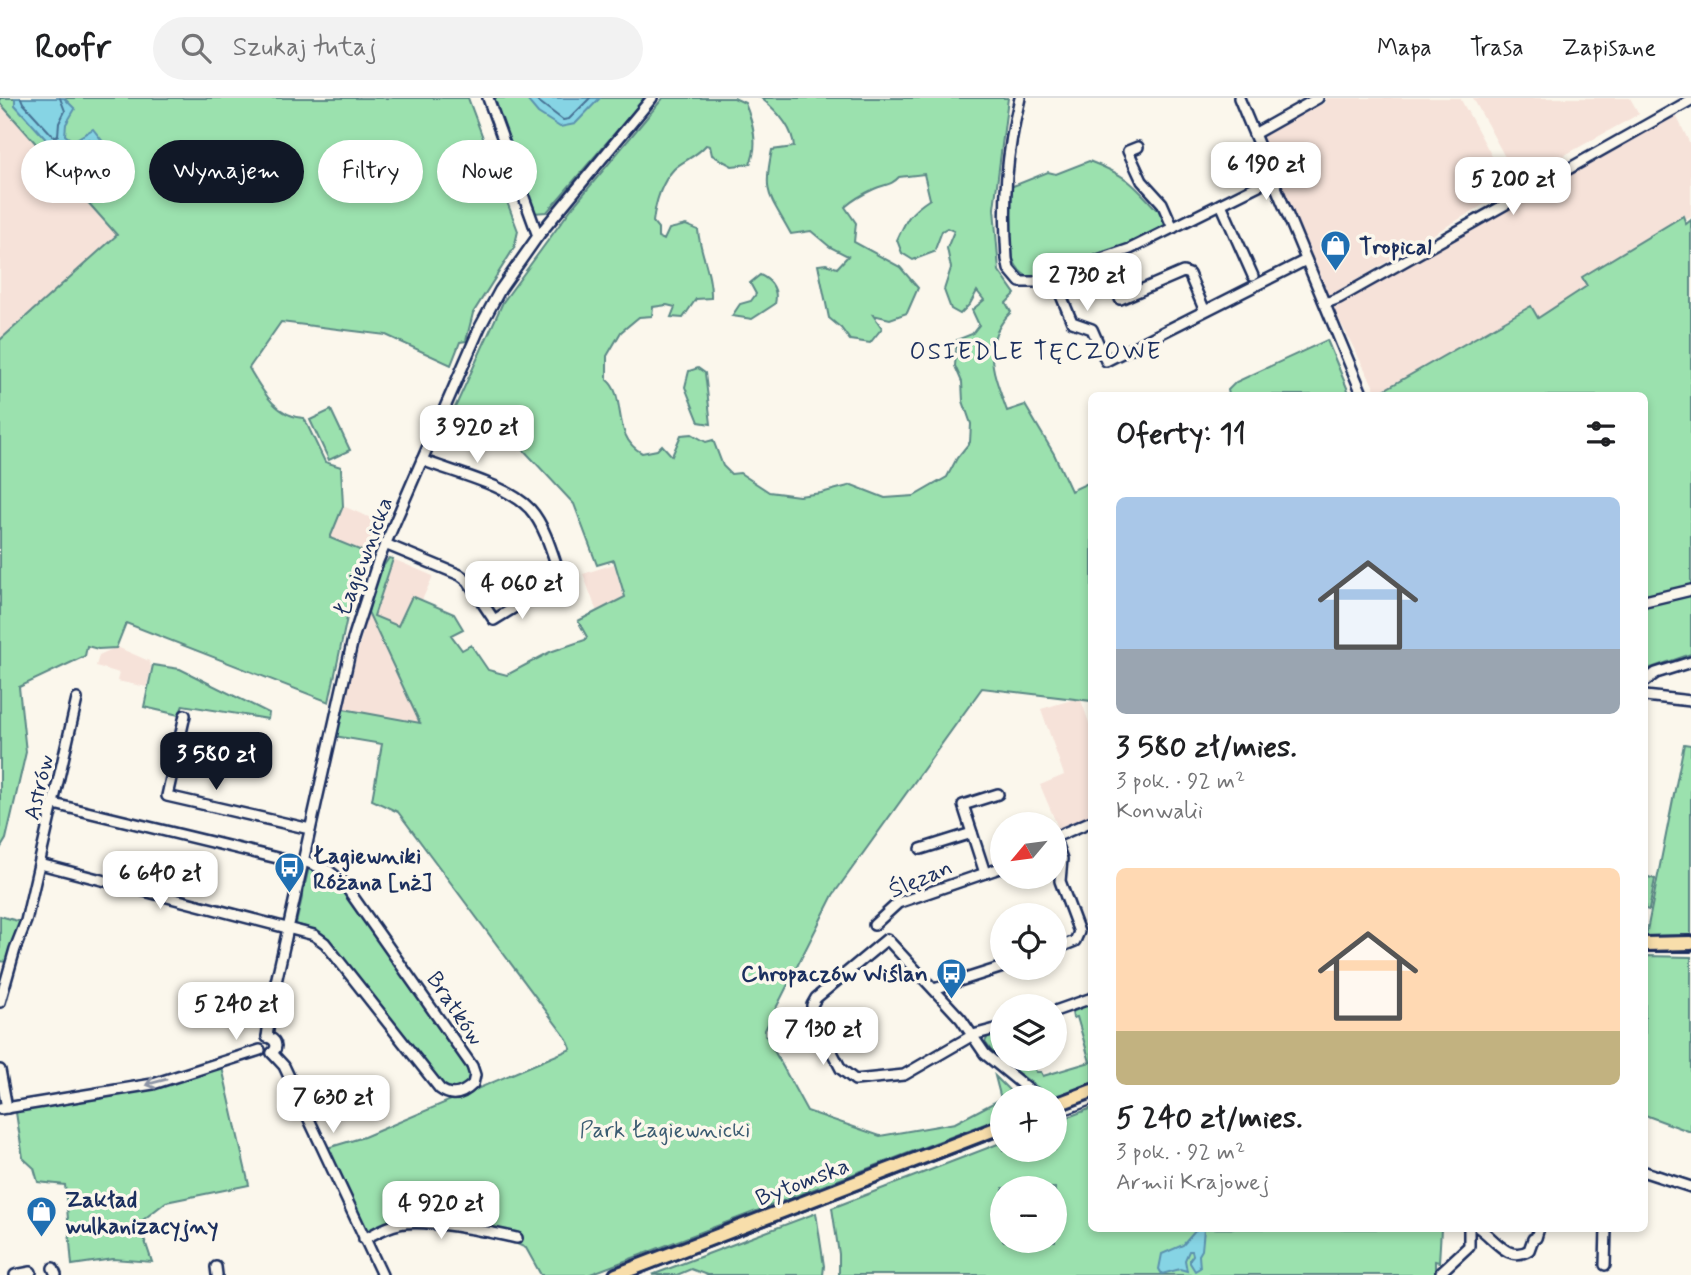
<!DOCTYPE html>
<html lang="pl">
<head>
<meta charset="utf-8">
<style>
  :root { --surface:#fff; --page:#f2f2f2; --text:#202124; --muted:#757577; --line:#e0e0e0; --accent:#111827 }
  body { margin:0; font-family:Mynerve,sans-serif; background:var(--page); color:var(--text); height:100vh; display:flex; flex-direction:column; font-size:26px; white-space:nowrap }
  * { box-sizing:border-box; margin:0 }
  p { font-size:23px; color:var(--muted) }
  .icon { flex:none; width:38px; height:38px; fill:none; stroke:currentColor; stroke-width:2; stroke-linecap:round; stroke-linejoin:round }
  .map { position:relative; flex:1; overflow:hidden }
  .side { position:absolute; left:1088px; top:294px; width:560px; height:840px; display:flex; flex-direction:column; background:var(--surface); border-radius:10px; box-shadow:0 4px 10px #0003 }
  .side>* { flex:none }
  .hud { position:absolute; left:21px; top:42px; width:665px; height:63px; display:flex; gap:14px }
  .needle { width:46px; rotate:241deg }
  .controls { position:absolute; left:990px; top:714px; display:grid; gap:14px }
  .controls a { display:grid; place-items:center; width:77px; height:77px; border-radius:50%; background:var(--surface); box-shadow:0 4px 10px #0003; font-size:35px }
  .price { position:absolute; translate:-50% -60px; padding:0 16px; border-radius:14px; background:#fff; color:#222; font-size:23px; line-height:46px; filter:drop-shadow(0 2px 4px #0008) }
  .price::after { content:''; position:absolute; left:50%; top:42px; width:21px; height:16px; margin-left:-10px; background:inherit; clip-path:polygon(0 0,100% 0,50% 100%) }
  .price.active { background:var(--accent); color:#fff }
  ul { padding:0; list-style:none }
  li { display:grid; align-content:center; gap:14px; height:371px; padding:0 28px }
  li span { display:grid; place-items:center; height:217px; border-radius:10px; color:#555 }
  li>.icon { margin-inline-start:auto }
  span .icon { width:126px; height:126px; fill:#fffc; stroke-width:1 }
  li b { font-size:30px }
  h2 { display:flex; justify-content:space-between; align-items:center; height:84px; padding:0 28px; font-size:30px }
  .chip { padding:0 24px; border-radius:32px; background:var(--surface); box-shadow:0 4px 10px #0003; font-size:24px; line-height:63px }
  .chip.active { background:var(--accent); color:#fff }
  header { display:flex; align-items:center; gap:42px; box-sizing:border-box; height:98px; padding:0 35px; background:var(--surface); border-bottom:2px solid var(--line) }
  header strong { font-size:33px }
  nav { display:flex; gap:38px; margin-inline-start:auto; font-size:24px }
  .search { width:490px; height:63px; background:var(--page); display:flex; align-items:center; gap:18px; box-sizing:border-box; padding:0 24px; border-radius:38px; color:var(--muted); font-size:26px }
  .map>svg:first-child { display:block }
  .built { fill:#f6e2d9 }
  .green { fill:#9be1ae; stroke:#5b8886; stroke-width:2; fill-rule:evenodd }
  .water { fill:#86d4e4; stroke:#5b92ae; stroke-width:2 }
  .lines { fill:none; stroke-linecap:round; stroke-linejoin:round }
  .shore { stroke:#467194; stroke-width:2 }
  .minor-casing { stroke:#1b2f5e; stroke-width:14 }
  .major-casing { stroke:#1b2f5e; stroke-width:18 }
  .minor { stroke:#fbf7ec; stroke-width:9 }
  .major { stroke:#f8deab; stroke-width:12 }
  .tram { stroke:#1b2f5e; stroke-width:2 }
  .oneway { stroke:#8b93a5 }
  .labels { text-anchor:middle; stroke-width:7; stroke-linejoin:round; paint-order:stroke }
  .poi-label { font-size:23px; font-weight:bold; fill:#1b2f5e; stroke:#fbf7ec; text-anchor:start }
  .street-label { font-size:23px; fill:#1b2f5e; stroke:#fbf7ec }
  .park-label { font-size:23px; fill:#3b5c72; stroke:#fbf7ec }
  .neighbourhood-label { font-size:24px; letter-spacing:2px; fill:#1b2f5e; stroke:#fbf7ec }
</style>
</head>
<body>
<header>
<strong>Roofr</strong>
<div class="search"><svg class="icon" aria-label="search" viewBox="0 0 24 24"><circle cx="10" cy="10" r="6"/><path d="M15 15l6 6"/></svg>Szukaj tutaj</div>
<nav><a>Mapa</a><a>Trasa</a><a>Zapisane</a></nav>
</header>
<div class="map">
<svg width="1691" height="1177" viewBox="0 0 1691 1177">
  <rect width="100%" height="100%" fill="#fbf7ec"/>
  <filter id="ink" filterUnits="userSpaceOnUse"><feTurbulence type="fractalNoise" baseFrequency=".0143" numOctaves="2"/><feDisplacementMap in="SourceGraphic" scale="14" xChannelSelector="R" yChannelSelector="G"/><feConvolveMatrix kernelMatrix="1 2 1 2 8 2 1 2 1" color-interpolation-filters="sRGB"/></filter>
  <g filter="url(#ink)">
    <g class="built">
      <path d="M1326,0H1460L1510,91L1331,197L1328,196L1261,38L1326,4Z"/>
      <path d="M1473,0H1630L1639,16L1518,83Z"/>
      <path d="M0,5L118,137L0,242Z"/>
      <path d="M1676,17L1691,48V118L1684,122L1682,118L1583,179L1588,187L1538,221L1530,208L1382,293H1376L1333,210Z"/>
      <path d="M343,408L380,424L367,455L330,440Z"/>
      <path d="M393,461L433,478L422,502L412,498L398,528L374,518Z"/>
      <path d="M614,466L624,500L597,514L583,476Z"/>
      <path d="M368,514L420,626L343,611Z"/>
      <path d="M117,549L149,563L151,569L147,589L117,583L119,575L96,568L99,557Z"/>
      <path d="M1075,601L1081,602L1092,633V719L1060,734L1040,687L1064,677L1041,611Z"/>
    </g>
    <g class="green">
      <path d="M0,0H468L518,133L514,150L473,215L466,243L460,244L451,267L386,237L281,224L249,270C262,292 276,319 304,320L325,364L341,369L343,408L330,440L367,455L352,496L329,604L126,525L116,550L98,551L87,548L85,558L19,589L26,654L6,741L0,751V242L117,137L0,5Z"/>
      <path d="M492,0H645L547,114L533,115Z"/>
      <path d="M663,0H734L745,5C753,25 759,47 750,66L732,68L712,57L710,48L706,47C696,59 682,63 674,71C661,85 655,107 653,124L658,130V139L664,142L669,131L686,127L698,132C700,155 712,176 711,200L696,201L683,220L671,219L675,209L667,207L653,209L652,218L639,219L621,234L607,258V282C627,298 611,338 642,355L657,352L662,347L672,358L681,337L692,336L706,344L713,342L723,368L731,376L740,375L769,394L799,398L821,395L852,387L885,400L914,398L947,379L957,360L970,344L971,326L963,303L962,284L955,268L957,242L972,236L979,227L972,212L984,202L977,193L970,206L960,216L951,211L944,192L951,170L947,150L954,133L947,130L942,133L934,154L913,162L902,155L897,142C907,120 909,115 930,101L924,76L899,79C891,88 884,86 874,91C863,96 854,101 845,109L856,125L854,144L900,169L918,190L907,215L890,221L873,217L882,230L870,245L850,242L841,230L829,220L818,167L826,166L837,170L848,158L830,149L811,133L791,136C770,97 762,98 772,52L794,49C793,30 776,12 761,0H1008L994,110L999,173L1015,196L1006,205L1011,214C979,246 994,276 1007,313L1025,307L1054,356L1071,393L1092,383V603L982,590L833,797L765,932V936L807,1013L880,1038L955,1025L1001,1001L995,978L1016,999H1003V1019L588,1177H541L526,1150L490,1134L402,1126L364,1141L324,1051L364,1039L571,951L567,941L398,714L372,702L382,646L334,638L343,611L420,625L368,514L377,477L389,460L393,461L374,518L398,528L412,498L454,516L463,531L451,537L462,552L471,547L488,572L507,577L550,554L585,542L587,539L578,523L625,499L614,462L597,467L574,406L519,347L461,318L455,328L448,325L503,204L571,111Z"/>
      <path d="M1089,63C1125,77 1131,83 1156,111H1161L1166,127L1132,146L1034,180C1001,176 1009,115 1008,90L1048,74L1056,76Z"/>
      <path d="M1683,118L1686,126L1691,122V556L1645,572V298H1373L1376,293H1382L1531,208L1538,220L1587,188L1582,179Z"/>
      <path d="M760,177C773,183 778,193 775,206L752,221L732,218L740,206L751,203L756,196L750,185Z"/>
      <path d="M1327,242L1350,297H1229L1228,292L1236,284Z"/>
      <path d="M698,270L705,275L711,326L699,324L685,289L689,273Z"/>
      <path d="M331,312L350,352L329,362L310,322Z"/>
      <path d="M153,567L180,571L269,615L268,621L183,607L179,617L144,609Z"/>
      <path d="M1684,646L1691,647V837L1646,838Z"/>
      <path d="M309,769L337,778L472,968L473,986L449,997L314,837L309,830L296,826Z"/>
      <path d="M1645,778L1655,781L1649,812L1645,811Z"/>
      <path d="M0,818L21,824L11,865L0,863Z"/>
      <path d="M1645,858L1691,859V1034L1645,1017Z"/>
      <path d="M1092,905V987L1051,999L995,958L985,944L988,938L1003,934V961H1032L1036,974H1041L1043,978L1090,964L1077,919L1073,920L1072,914Z"/>
      <path d="M221,965L249,1087L166,1104L139,1125L152,1164L113,1161L72,1167L65,1087L38,1084L34,1070L23,1060L15,1008L153,986Z"/>
      <path d="M1092,1010V1130L1441,1131L1439,1164L1435,1163V1177H839V1156L832,1110L1003,1044V1052H1055V1024ZM1003,1090H1055V1143H1003Z"/>
      <path d="M816,1115L824,1168L823,1177H707L691,1171L677,1177H652Z"/>
    </g>
    <g class="water">
      <path d="M15,0H64L75,11L66,26L65,37L73,43L93,31L129,77L118,92L94,95L15,7Z"/>
      <path d="M527,0H600L575,26L560,29L538,15L527,2Z"/>
      <path d="M1197,1131H1204L1202,1152L1199,1157L1200,1170L1195,1173L1190,1165V1161L1193,1157L1192,1153H1189L1185,1162L1187,1173L1180,1171L1162,1176L1159,1171L1162,1156L1183,1147Z"/>
    </g>
    <g class="lines">
      <g class="shore">
        <path d="M21,0L23,5L54,39L58,37L59,25L65,13L60,0"/>
        <path d="M534,0L563,22L569,21L590,0"/>
        <path d="M89,41L119,76L114,86L97,88L68,55L69,51L76,50Z"/>
        <path d="M88,53L106,74L105,78H100L84,60V56Z"/>
      </g>
      <defs>
        <g id="minor">
          <path d="M488,0L538,138"/>
          <path d="M1020,0C1006,57 1003,103 1007,161L1009,171L1020,184H1034L1130,151L1273,80"/>
          <path d="M1239,0L1363,298"/>
          <path d="M1254,36L1318,0"/>
          <path d="M1138,49L1128,53L1142,83L1162,105L1173,130"/>
          <path d="M1221,106L1253,178"/>
          <path d="M1053,178L1072,224L1092,231L1106,263L1306,162"/>
          <path d="M1120,201L1183,174L1189,176L1204,211"/>
          <path d="M1326,205L1339,200L1691,2"/>
          <path d="M385,446L460,477L468,483L494,522L561,481C553,458 546,429 530,411C506,386 454,375 422,362"/>
          <path d="M1645,503L1691,492"/>
          <path d="M1645,583L1656,575L1691,564"/>
          <path d="M1645,598L1691,603"/>
          <path d="M185,617L167,698L310,731"/>
          <path d="M1055,739L1092,723"/>
          <path d="M1055,742L1062,761L1060,783L1079,834L1075,843L1055,851"/>
          <path d="M921,751L972,735"/>
          <path d="M40,766L314,837L325,845L440,991C452,1000 463,996 473,986L475,977L472,968L342,783L329,773L307,764L298,765L54,706"/>
          <path d="M985,775L963,707L998,696"/>
          <path d="M874,827L898,805L1003,769"/>
          <path d="M934,891L1003,869"/>
          <path d="M0,904L15,851L26,823L77,601"/>
          <path d="M1055,913L1092,900"/>
          <path d="M1003,929L973,937L904,977L855,982L841,971L812,916V907L816,900L887,841L961,921L985,956L1029,992L1036,999"/>
          <path d="M267,939L272,902L353,541L378,463L480,229L500,192L538,138L652,0"/>
          <path d="M267,939C276,941 279,949 272,955"/>
          <path d="M272,955L284,968L382,1177"/>
          <path d="M0,972L7,1010"/>
          <path d="M0,1011L153,986L260,952"/>
          <path d="M1645,1074L1691,1089"/>
          <path d="M1479,1130C1494,1140 1508,1165 1529,1152L1533,1141L1536,1140L1539,1130"/>
          <path d="M364,1141C374,1136 387,1128 399,1126C426,1120 489,1134 517,1140"/>
          <path d="M1605,1167L1606,1130"/>
          <path d="M216,1169L217,1177"/>
          <path d="M53,1170L56,1177"/>
          <path d="M1441,1174L1469,1148V1130"/>
          <path d="M15,1177L31,1174"/>
        </g>
        <g id="major">
          <path d="M1645,846L1691,845"/>
          <path d="M1055,1007L1092,993"/>
          <path d="M616,1177L1003,1028"/>
        </g>
      </defs>
      <use href="#minor" class="minor-casing"/>
      <use href="#major" class="major-casing"/>
      <use href="#minor" class="minor"/>
      <use href="#major" class="major"/>
      <g class="tram">
        <path d="M1645,854H1691"/>
        <path d="M1055,1021L1092,1007"/>
        <path d="M637,1177L1003,1037"/>
      </g>
    </g>
    <defs><path id="oneway-shaft" d="M-6 0H5M1.5-3L5.5 0L1.5 3" fill="none" stroke-width="1.6" stroke-linecap="round" stroke-linejoin="round" transform="scale(1.75)"/></defs>
    <use class="oneway" href="#oneway-shaft" transform="translate(156 984) rotate(165)"/>
  </g>
  <defs>
    <symbol id="shop-pin" viewBox="-11 -11 22 30"><path d="M0 17L-7.5 6A9.5 9.5 0 1 1 7.5 6Z" fill="#1f6fb2" stroke="#fbf7ec"/><path d="M-5-2.5h2.3a2.7 3.5 0 0 1 5.4 0H5L5.5 6h-11ZM-1.5-2.5h3a1.5 2.3 0 0 0-3 0Z" fill="#fff"/></symbol>
    <symbol id="bus-pin" viewBox="-11 -11 22 30"><path d="M0 17L-7.5 6A9.5 9.5 0 1 1 7.5 6Z" fill="#1f6fb2" stroke="#fbf7ec"/><path d="M-5-6H5V4H4V6H2V4H-2V6H-4V4H-5ZM-3.5-4V0h7V-4ZM-3.5 1.2v1.5H-2V1.2ZM2 1.2v1.5H3.5V1.2Z" fill="#fff"/></symbol>
  </defs>
  <g fill-rule="evenodd">
    <use href="#shop-pin" x="1318" y="130" width="35" height="47"/>
    <use href="#bus-pin" x="272" y="752" width="35" height="47"/>
    <use href="#bus-pin" x="934" y="858" width="35" height="47"/>
    <use href="#shop-pin" x="24" y="1096" width="35" height="47"/>
  </g>
  <g class="labels">
    <g class="poi-label">
      <text x="1359" y="156">Tropical</text>
      <text x="313" y="765">Łagiewniki<tspan x="313" dy="26">Różana [nż]</tspan></text>
      <text x="928" y="883" text-anchor="end">Chropaczów Wiślan</text>
      <text x="65" y="1109">Zakład<tspan x="65" dy="26">wulkanizacyjny</tspan></text>
    </g>
    <g class="street-label">
      <text transform="translate(363 458) rotate(-69)" y="8">Łagiewnicka</text>
      <text transform="translate(38 689) rotate(-77)" y="8">Astrów</text>
      <text transform="translate(920 780) rotate(-23)" y="8">Ślęzan</text>
      <text transform="translate(456 910) rotate(56)" y="8">Bratków</text>
      <text transform="translate(802 1083) rotate(-21)" y="8">Bytomska</text>
    </g>
    <g class="park-label">
      <text x="665" y="1039">Park Łagiewnicki</text>
    </g>
    <g class="neighbourhood-label">
      <text x="1036" y="261">OSIEDLE TĘCZOWE</text>
    </g>
  </g>
</svg>
<div class="controls">
<a><svg class="needle" viewBox="-14 -14 28 28"><path d="M0-13l5 13h-10z" fill="#e53935"/><path d="M0 13l5-13h-10z" fill="#757577"/></svg></a>
<a><svg class="icon" aria-label="locate" viewBox="0 0 24 24"><circle cx="12" cy="12" r="6"/><path d="M12 2v4M12 18v4M2 12h4M18 12h4"/></svg></a>
<a><svg class="icon" aria-label="layers" viewBox="0 0 24 24"><path d="M12 4l9 5-9 5-9-5zM3 14l9 5 9-5"/></svg></a>
<a>+</a>
<a>−</a>
</div>
<b class="price" style="left:1266px;top:104px">6 190 zł</b>
<b class="price" style="left:1513px;top:119px">5 200 zł</b>
<b class="price" style="left:1087px;top:215px">2 730 zł</b>
<b class="price" style="left:477px;top:367px">3 920 zł</b>
<b class="price" style="left:522px;top:523px">4 060 zł</b>
<b class="price active" style="left:216px;top:694px">3 580 zł</b>
<b class="price" style="left:160px;top:813px">6 640 zł</b>
<b class="price" style="left:236px;top:944px">5 240 zł</b>
<b class="price" style="left:823px;top:969px">7 130 zł</b>
<b class="price" style="left:333px;top:1037px">7 630 zł</b>
<b class="price" style="left:441px;top:1143px">4 920 zł</b>
<div class="hud">
<a class="chip">Kupno</a>
<a class="chip active">Wynajem</a>
<a class="chip">Filtry</a>
<a class="chip">Nowe</a>
</div>
<section class="side">
<h2>Oferty: 11<svg class="icon" aria-label="filters" viewBox="0 0 24 24"><path d="M4 7h16M4 17h16"/><circle cx="9" cy="7" r="2"/><circle cx="15" cy="17" r="2"/></svg></h2>
<ul>
<li><span style="background:linear-gradient(#a9c7e8 70%,#9aa5b1 0)"><svg class="icon" aria-label="home" viewBox="0 0 24 24"><path d="M3 11l9-7 9 7M6 9v11h12V9"/></svg></span><div><b>3 580 zł/mies.</b><p>3 pok. · 92 m²</p><p>Konwalii</p></div></li>
<li><span style="background:linear-gradient(#ffd9b3 75%,#c2b280 0)"><svg class="icon" aria-label="home" viewBox="0 0 24 24"><path d="M3 11l9-7 9 7M6 9v11h12V9"/></svg></span><div><b>5 240 zł/mies.</b><p>3 pok. · 92 m²</p><p>Armii Krajowej</p></div></li>
</ul>
</section>
</div>
</body>
</html>
